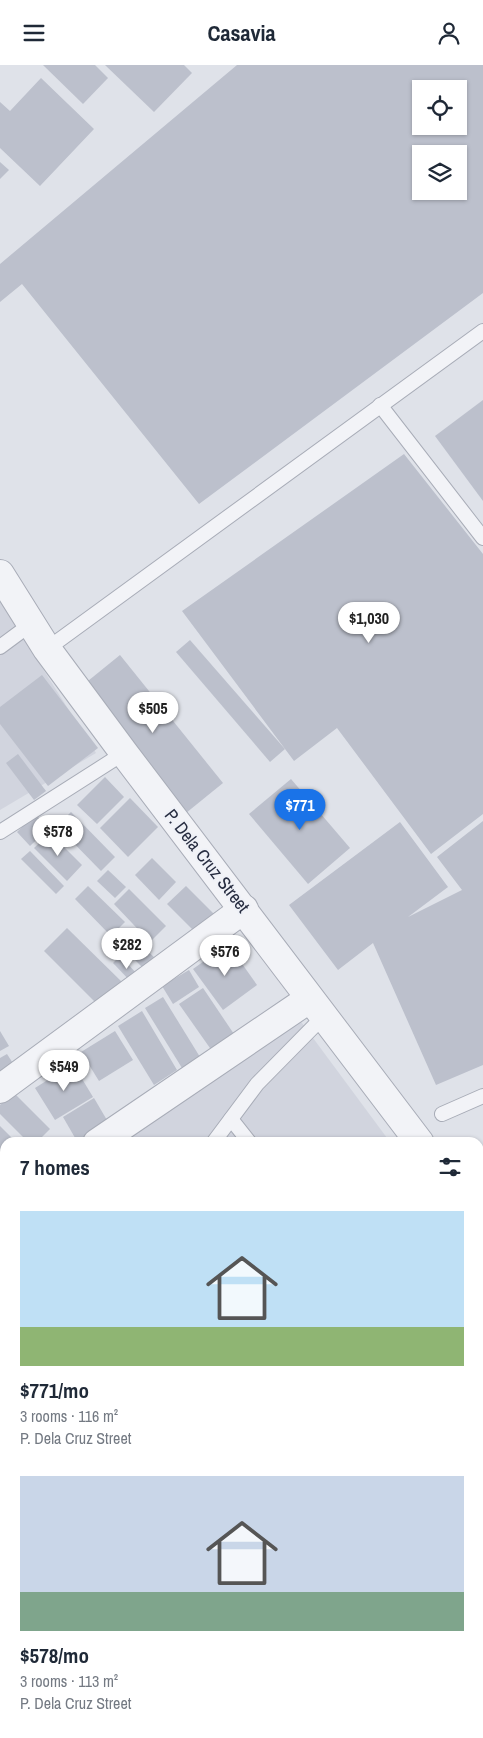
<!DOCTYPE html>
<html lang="en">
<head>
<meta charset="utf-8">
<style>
  :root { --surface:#fff; --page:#f6f6f7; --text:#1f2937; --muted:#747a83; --accent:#1a73e8 }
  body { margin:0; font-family:"Archivo Narrow",sans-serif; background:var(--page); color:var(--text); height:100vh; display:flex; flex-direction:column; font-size:19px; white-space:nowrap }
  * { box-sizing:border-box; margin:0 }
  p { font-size:16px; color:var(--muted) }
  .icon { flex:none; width:28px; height:28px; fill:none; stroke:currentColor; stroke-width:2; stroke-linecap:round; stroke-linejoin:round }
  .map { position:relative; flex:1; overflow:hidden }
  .sheet { position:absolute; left:0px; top:1072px; width:484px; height:601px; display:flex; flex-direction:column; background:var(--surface); border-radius:15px 15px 0 0; box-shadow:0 1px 4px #0004 }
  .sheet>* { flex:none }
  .fabs { position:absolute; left:412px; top:15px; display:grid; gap:10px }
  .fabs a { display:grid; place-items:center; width:55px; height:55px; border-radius:0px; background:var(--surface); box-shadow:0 1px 4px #0004; font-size:25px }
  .price { position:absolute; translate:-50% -42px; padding:0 11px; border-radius:18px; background:#fff; color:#222; font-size:16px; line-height:32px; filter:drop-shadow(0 1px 2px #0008) }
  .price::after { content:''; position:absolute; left:50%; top:30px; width:15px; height:11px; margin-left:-8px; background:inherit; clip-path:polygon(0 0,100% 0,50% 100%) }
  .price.selected { background:var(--accent); color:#fff }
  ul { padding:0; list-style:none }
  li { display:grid; align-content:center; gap:10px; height:265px; padding:0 20px }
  li span { display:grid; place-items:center; height:155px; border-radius:0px; color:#555 }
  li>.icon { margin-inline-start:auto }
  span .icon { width:90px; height:90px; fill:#fffc; stroke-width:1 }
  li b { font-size:21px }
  h2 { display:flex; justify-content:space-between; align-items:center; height:60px; padding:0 20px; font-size:21px }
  header { display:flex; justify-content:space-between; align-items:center; height:65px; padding:0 20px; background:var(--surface); font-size:22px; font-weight:700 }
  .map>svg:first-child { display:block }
  .built { fill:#d1d4de }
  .building { fill:#bcc0cc; fill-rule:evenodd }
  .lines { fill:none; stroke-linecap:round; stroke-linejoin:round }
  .service-casing { stroke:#a8acb7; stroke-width:16 }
  .minor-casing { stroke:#a8acb7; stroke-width:30 }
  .service { stroke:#f2f3f7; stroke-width:14 }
  .minor { stroke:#f2f3f7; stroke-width:28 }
  .labels { text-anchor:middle; stroke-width:4; stroke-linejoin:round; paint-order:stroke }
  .street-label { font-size:18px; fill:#272d41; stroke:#eff1f7 }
</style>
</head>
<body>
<header><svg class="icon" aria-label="menu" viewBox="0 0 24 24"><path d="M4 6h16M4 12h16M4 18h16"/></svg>Casavia<svg class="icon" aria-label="person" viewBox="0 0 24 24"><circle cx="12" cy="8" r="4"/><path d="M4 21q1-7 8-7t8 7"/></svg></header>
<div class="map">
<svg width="483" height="1673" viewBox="0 0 483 1673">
  <rect width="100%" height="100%" fill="#dfe2e9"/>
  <g class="built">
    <path d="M0,536L96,688L0,745Z"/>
    <path d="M296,950L390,1077L119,1078Z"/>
    <path d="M5,1160V1298L0,1287V1163Z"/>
  </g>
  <g class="building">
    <path d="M43,0H95L108,13L83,39Z"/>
    <path d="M105,0H184L192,8L154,47Z"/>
    <path d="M237,0H483V228L199,439L22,219L0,237V199ZM421,24H459V61H421ZM421,89H459V126H421Z"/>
    <path d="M41,13L94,64L40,121L0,83V37L10,46Z"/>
    <path d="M0,97L9,105L0,114Z"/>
    <path d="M483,335V436L435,371Z"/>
    <path d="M404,389L483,489V749L431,789L337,663L294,696L182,546Z"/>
    <path d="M190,575L285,684L270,697L176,587Z"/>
    <path d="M120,590L223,718L186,748L83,620Z"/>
    <path d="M42,610L98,683L48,721L0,659V642Z"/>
    <path d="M18,689L46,726L34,735L6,698Z"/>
    <path d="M105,712L124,732L97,759L77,740Z"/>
    <path d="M291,714L350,783L308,819L249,749Z"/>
    <path d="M130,733L158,762L128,792L100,763Z"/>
    <path d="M71,747L115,792L101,806L57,761Z"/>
    <path d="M35,749L49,763L30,781L17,767Z"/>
    <path d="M483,756V1000L436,1020L373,878L338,905L289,840L400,757L448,822L408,852L462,825L437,792Z"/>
    <path d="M50,768L82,800L67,816L34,783Z"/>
    <path d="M30,786L64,821L56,829L21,794Z"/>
    <path d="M152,793L176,817L159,835L135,810Z"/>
    <path d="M108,805L126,822L115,833L97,816Z"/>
    <path d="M88,821L125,857L111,871L75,834Z"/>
    <path d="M186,821L219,854L200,872L167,839Z"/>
    <path d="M129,824L166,861L150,877L114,839Z"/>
    <path d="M67,863L125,920L101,943L44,886Z"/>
    <path d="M125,864L160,898L149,909L115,875Z"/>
    <path d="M228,879L257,920L223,945L193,904Z"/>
    <path d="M120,891L140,912L133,919L113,898Z"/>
    <path d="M189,905L199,922L173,939L162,921Z"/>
    <path d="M203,923L240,978L217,993L179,939Z"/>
    <path d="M163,932L200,992L182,1003L145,943Z"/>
    <path d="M142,946L177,1005L154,1020L118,961Z"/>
    <path d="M0,966L9,981L0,986Z"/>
    <path d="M115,966L133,995L99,1016L81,987Z"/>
    <path d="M7,989L18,1006L0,1018V993Z"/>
    <path d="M73,999L93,1032L55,1055L35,1023Z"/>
    <path d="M13,1027L50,1064L36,1078H29L0,1049V1040Z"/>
    <path d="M94,1033L111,1062L85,1078H78L63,1052Z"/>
    <path d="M0,1061L17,1078H5V1102L0,1097Z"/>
    <path d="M479,1240L483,1251V1308L479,1310Z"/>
    <path d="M483,1327V1530L479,1532V1329Z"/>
    <path d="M2,1343L5,1356V1376L0,1377Z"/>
    <path d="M5,1379V1430L0,1431V1381Z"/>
    <path d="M5,1433V1476L1,1477L0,1434Z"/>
    <path d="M5,1499V1529L0,1530V1500Z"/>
    <rect x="0" y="1570" width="5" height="26"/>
    <path d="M479,1576L483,1586V1673H417L415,1669H479Z"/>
    <path d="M3,1605H5V1656H2Z"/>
    <path d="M129,1669H145L144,1673H128Z"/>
    <path d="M264,1669H286L287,1673H253Z"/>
    <path d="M298,1669H405L407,1673H300Z"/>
  </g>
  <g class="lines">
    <defs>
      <g id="service">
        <path d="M380,340L483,473"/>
        <path d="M0,582L31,559"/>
        <path d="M47,584L483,266"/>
        <path d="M0,767L124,688"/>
        <path d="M442,1049L483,1031"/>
        <path d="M231,1054L250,1078"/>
        <path d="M213,1078L257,1019L323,952"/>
      </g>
      <g id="minor">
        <path d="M0,509L47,584L124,688L420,1078"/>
        <path d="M0,1024L244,844"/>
        <path d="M97,1078L309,934"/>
        <path d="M0,1143L5,1140"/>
        <path d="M479,1152L483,1158"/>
        <path d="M0,1673H2"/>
      </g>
    </defs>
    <use href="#service" class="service-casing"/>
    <use href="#minor" class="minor-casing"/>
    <use href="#service" class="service"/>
    <use href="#minor" class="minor"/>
  </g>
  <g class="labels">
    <g class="street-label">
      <text transform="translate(207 796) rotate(52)" y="6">P. Dela Cruz Street</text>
    </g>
  </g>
</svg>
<div class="fabs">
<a><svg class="icon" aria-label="locate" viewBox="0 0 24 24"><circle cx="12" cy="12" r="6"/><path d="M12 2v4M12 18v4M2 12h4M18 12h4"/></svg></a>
<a><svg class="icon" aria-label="layers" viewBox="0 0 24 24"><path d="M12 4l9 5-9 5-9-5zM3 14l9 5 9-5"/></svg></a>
</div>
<b class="price" style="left:369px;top:579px">$1,030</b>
<b class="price" style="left:153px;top:669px">$505</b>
<b class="price selected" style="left:300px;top:766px">$771</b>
<b class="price" style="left:58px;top:792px">$578</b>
<b class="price" style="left:127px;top:905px">$282</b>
<b class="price" style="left:225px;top:912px">$576</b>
<b class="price" style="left:64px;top:1027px">$549</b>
<section class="sheet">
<h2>7 homes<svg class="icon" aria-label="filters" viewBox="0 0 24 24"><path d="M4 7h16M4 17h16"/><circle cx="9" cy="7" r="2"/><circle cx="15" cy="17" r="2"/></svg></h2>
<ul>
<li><span style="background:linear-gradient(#bfe0f5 75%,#8fb573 0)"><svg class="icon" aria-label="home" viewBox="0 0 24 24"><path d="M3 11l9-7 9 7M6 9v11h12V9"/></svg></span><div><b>$771/mo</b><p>3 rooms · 116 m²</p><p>P. Dela Cruz Street</p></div></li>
<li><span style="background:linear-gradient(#c9d6e8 75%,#7fa58c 0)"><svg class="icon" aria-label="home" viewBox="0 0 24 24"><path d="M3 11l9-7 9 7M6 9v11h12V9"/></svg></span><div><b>$578/mo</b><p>3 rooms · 113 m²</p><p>P. Dela Cruz Street</p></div></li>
</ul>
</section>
</div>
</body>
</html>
